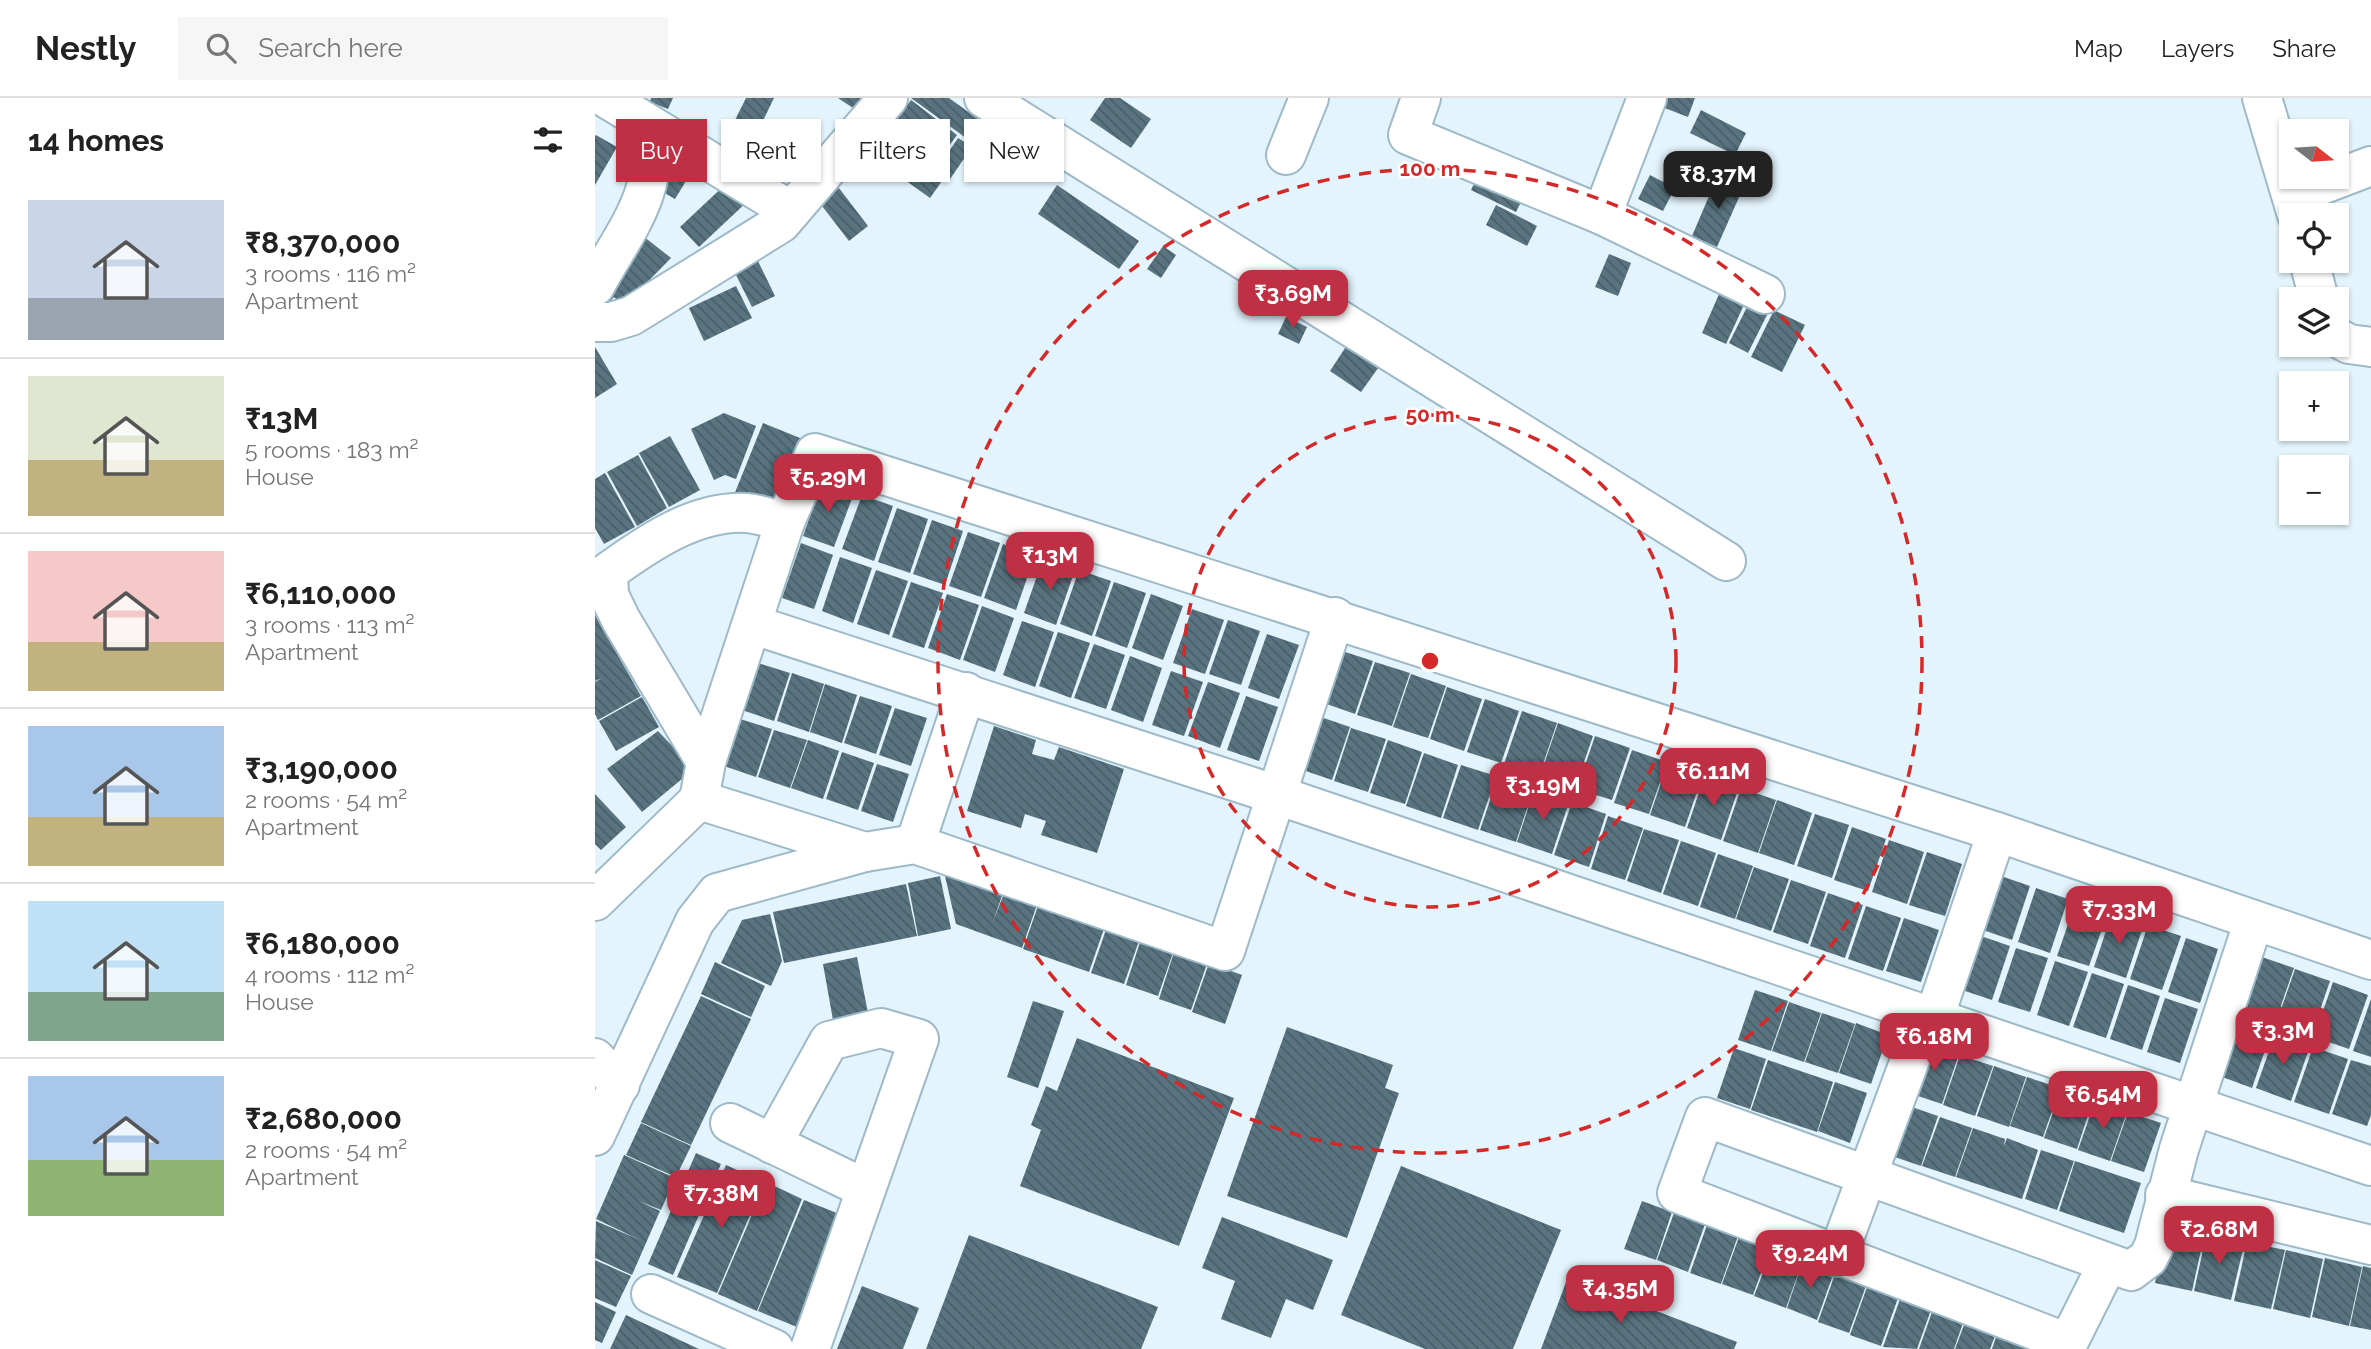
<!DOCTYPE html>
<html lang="en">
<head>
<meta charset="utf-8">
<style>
  :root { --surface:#fff; --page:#f6f6f6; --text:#222; --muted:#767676; --line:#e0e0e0; --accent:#c03045 }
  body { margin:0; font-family:Raleway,sans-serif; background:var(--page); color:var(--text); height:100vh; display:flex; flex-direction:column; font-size:26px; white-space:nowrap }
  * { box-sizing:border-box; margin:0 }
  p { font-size:23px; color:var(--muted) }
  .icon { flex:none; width:38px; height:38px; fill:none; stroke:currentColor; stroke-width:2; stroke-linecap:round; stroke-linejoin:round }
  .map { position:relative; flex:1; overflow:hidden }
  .side { display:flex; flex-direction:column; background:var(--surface); width:595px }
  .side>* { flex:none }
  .hud { position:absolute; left:21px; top:21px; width:665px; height:63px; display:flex; gap:14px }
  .needle { width:46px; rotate:107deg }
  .tools { position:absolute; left:1684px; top:21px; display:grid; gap:14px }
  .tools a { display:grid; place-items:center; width:70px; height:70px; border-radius:0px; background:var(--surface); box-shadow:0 2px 5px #0004; font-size:35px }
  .price { position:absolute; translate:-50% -60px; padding:0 16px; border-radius:14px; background:var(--accent); color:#fff; font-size:23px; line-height:46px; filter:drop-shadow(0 2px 4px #0008) }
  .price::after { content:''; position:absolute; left:50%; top:42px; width:21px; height:16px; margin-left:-10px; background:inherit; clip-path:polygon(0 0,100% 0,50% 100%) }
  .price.current { background:#222; color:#fff }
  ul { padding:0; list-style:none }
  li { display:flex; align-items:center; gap:21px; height:175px; padding:0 28px }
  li+li { border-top:2px solid var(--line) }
  li span { display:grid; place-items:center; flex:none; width:196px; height:140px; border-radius:0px; color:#555 }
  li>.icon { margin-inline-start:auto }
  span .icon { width:84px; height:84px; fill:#fffc; stroke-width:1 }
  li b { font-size:30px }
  h2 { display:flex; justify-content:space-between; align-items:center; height:84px; padding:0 28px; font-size:30px }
  .chip { padding:0 24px; border-radius:0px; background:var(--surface); box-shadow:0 2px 5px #0004; font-size:24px; line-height:63px }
  .chip.current { background:var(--accent); color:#fff }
  header { display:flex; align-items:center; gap:42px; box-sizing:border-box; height:98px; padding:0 35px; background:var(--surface); border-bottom:2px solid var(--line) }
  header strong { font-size:33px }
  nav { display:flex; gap:38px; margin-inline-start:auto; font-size:24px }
  .search { width:490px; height:63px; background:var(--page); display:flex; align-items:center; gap:18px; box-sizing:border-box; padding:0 24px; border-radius:0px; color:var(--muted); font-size:26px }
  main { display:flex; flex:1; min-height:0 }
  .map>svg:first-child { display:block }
  .building { fill:url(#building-back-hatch) }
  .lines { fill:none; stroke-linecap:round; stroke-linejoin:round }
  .minor-casing { stroke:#9eb9c7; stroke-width:42 }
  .minor { stroke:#fff; stroke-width:38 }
  .ring { fill:none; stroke:#d62828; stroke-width:3.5; stroke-dasharray:12 9 }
  .centre { fill:#d62828; stroke:#fefefe; stroke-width:3.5 }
  .ring-label { font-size:21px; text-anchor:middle; font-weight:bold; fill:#d62828; stroke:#fefefe; stroke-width:5; stroke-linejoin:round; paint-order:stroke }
</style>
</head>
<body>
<header>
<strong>Nestly</strong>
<div class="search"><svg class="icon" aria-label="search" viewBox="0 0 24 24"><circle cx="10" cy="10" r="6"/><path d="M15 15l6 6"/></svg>Search here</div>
<nav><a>Map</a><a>Layers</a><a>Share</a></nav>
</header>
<main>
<section class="side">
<h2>14 homes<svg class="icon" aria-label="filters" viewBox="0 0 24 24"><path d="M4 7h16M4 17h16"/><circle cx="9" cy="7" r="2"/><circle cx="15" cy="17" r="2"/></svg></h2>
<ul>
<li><span style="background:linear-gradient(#c9d6e8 70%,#9aa5b1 0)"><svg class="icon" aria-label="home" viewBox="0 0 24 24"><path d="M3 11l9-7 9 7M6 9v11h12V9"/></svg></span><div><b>₹8,370,000</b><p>3 rooms · 116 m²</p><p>Apartment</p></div></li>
<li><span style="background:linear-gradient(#dfe7d0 60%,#c2b280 0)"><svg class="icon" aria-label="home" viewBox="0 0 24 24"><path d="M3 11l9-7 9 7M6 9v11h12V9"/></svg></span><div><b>₹13M</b><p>5 rooms · 183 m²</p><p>House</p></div></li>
<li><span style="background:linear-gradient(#f6c9c9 65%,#c2b280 0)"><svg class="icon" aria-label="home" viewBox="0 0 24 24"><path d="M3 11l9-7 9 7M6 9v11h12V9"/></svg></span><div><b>₹6,110,000</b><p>3 rooms · 113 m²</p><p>Apartment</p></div></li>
<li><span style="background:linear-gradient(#a9c7e8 65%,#c2b280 0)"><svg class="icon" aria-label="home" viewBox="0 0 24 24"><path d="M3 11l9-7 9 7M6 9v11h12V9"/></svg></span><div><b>₹3,190,000</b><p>2 rooms · 54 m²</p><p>Apartment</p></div></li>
<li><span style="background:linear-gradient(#bfe0f5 65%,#7fa58c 0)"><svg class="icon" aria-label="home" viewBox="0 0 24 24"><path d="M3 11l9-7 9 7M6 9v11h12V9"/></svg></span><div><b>₹6,180,000</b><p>4 rooms · 112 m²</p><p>House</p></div></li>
<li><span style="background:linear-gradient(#a9c7e8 60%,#8fb573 0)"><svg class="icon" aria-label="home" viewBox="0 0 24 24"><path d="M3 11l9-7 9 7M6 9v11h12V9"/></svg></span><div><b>₹2,680,000</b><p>2 rooms · 54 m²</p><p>Apartment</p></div></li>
</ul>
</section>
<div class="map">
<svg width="1776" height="1251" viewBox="0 0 1776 1251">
  <defs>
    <pattern id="building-back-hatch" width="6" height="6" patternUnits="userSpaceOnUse" patternTransform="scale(1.75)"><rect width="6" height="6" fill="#597480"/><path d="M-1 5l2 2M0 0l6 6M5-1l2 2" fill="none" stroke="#485e68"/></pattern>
  </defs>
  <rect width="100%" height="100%" fill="#e3f4fc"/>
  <g class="building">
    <path d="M56,0H78L73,11L55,4Z"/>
    <path d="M151,0H179L160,39L137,28Z"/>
    <path d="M243,0H282L270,18Z"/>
    <path d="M316,0H354L383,21L379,27L399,40L409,27L428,40L408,67Z"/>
    <path d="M510,0H525L556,21L536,50L495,22Z"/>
    <path d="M1056,0H1100L1093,19L1054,4Z"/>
    <path d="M316,2L362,37L338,70L291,36Z"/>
    <path d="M1106,12L1151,35L1140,57L1095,35Z"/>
    <path d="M1,37L22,49L0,87V38Z"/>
    <path d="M363,40L377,49L353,84L340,74Z"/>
    <path d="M290,41L347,83L335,100L278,59Z"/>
    <path d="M86,62L99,70L80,101L68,94Z"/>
    <path d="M886,72L931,94L921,114L876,92Z"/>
    <path d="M1055,77L1080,90L1068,113L1043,101Z"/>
    <path d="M1123,77L1149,88L1122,149L1097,138Z"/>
    <path d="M135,82L154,102L104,149L85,129Z"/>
    <path d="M462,87L544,143L524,171L443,116Z"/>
    <path d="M244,90L273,128L254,143L224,104Z"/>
    <path d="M901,107L942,128L932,148L891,127Z"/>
    <path d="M48,138L76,160L29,208L19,199L13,206L4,197Z"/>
    <path d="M568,148L581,157L566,180L552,171Z"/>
    <path d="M1014,156L1036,165L1023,198L1000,189Z"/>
    <path d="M162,161L180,198L157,209L139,173Z"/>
    <path d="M1128,187L1153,198L1131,246L1107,235Z"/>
    <path d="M141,188L157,220L109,243L94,210Z"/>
    <path d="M1156,201L1175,211L1153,255L1134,245Z"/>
    <path d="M1179,212L1210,227L1187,274L1156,259Z"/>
    <path d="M691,219L712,229L704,246L683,236Z"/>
    <path d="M754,244L786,266L766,294L735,273Z"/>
    <path d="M0,249L22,286L0,300Z"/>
    <path d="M129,315L161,328L141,381L130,377L119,382L96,331Z"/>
    <path d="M168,325L205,340L176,412L139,397Z"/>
    <path d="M75,338L105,392L74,409L44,355Z"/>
    <path d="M43,357L72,410L42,428L12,374Z"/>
    <path d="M10,375L40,429L9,446L0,430V381Z"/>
    <path d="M227,384L259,395L239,449L208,438Z"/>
    <path d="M267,397L298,408L279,463L247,451Z"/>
    <path d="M302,410L333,421L315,475L283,464Z"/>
    <path d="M337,422L368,433L350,487L318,476Z"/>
    <path d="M373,434L405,445L386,499L354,488Z"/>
    <path d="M206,445L238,457L219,511L187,500Z"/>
    <path d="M408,446L440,457L421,512L389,500Z"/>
    <path d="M245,459L277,470L258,525L227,513Z"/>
    <path d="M448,461L480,472L461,527L429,515Z"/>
    <path d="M281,472L313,483L294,537L262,526Z"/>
    <path d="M484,472L516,483L497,538L465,526Z"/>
    <path d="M316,484L348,495L329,550L297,539Z"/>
    <path d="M519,484L551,495L532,550L500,538Z"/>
    <path d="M352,496L384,507L365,562L333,550Z"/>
    <path d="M556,496L588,508L568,562L537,550Z"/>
    <path d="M387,508L419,520L400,574L368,562Z"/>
    <path d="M597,511L629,522L610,576L578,565Z"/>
    <path d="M0,517L46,598L3,622L0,616V584L7,580L0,583Z"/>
    <path d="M633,522L665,533L646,587L614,576Z"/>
    <path d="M427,523L459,534L440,589L408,577Z"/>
    <path d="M463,534L495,545L476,600L444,588Z"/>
    <path d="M672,536L704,547L684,601L653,590Z"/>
    <path d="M499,546L530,557L511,611L479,600Z"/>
    <path d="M744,552L778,563L760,616L726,604Z"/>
    <path d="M535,558L567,570L548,624L516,612Z"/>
    <path d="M780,564L815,575L797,628L762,617Z"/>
    <path d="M163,565L195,575L179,623L147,612Z"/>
    <path d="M576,573L608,584L589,638L557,627Z"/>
    <path d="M197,575L229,586L214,634L182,623Z"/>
    <path d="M816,576L851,588L833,640L798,629Z"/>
    <path d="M613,584L645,595L625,650L593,638Z"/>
    <path d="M230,586L262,597L247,645L215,634Z"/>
    <path d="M852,589L887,601L869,653L835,641Z"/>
    <path d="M265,598L297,608L281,656L249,645Z"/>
    <path d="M651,598L683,609L664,663L632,652Z"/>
    <path d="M47,599L64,629L21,653L4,623Z"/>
    <path d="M890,601L924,613L906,665L872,654Z"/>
    <path d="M300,610L332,620L316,668L284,657Z"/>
    <path d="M927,613L962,625L944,678L909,666Z"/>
    <path d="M720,617L755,629L737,682L702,670Z"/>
    <path d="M145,621L177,631L161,679L129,668Z"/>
    <path d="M963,625L998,638L980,690L945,678Z"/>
    <path d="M399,628L441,642L437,656L459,662L464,649L529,671L502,755L446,737L451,723L430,716L426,730L372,713Z"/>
    <path d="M756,630L791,641L773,694L739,683Z"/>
    <path d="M179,632L212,642L195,690L163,679Z"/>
    <path d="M63,633L99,671L47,714L12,671Z"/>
    <path d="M1000,638L1035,650L1017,702L982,691Z"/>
    <path d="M213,642L244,653L228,701L196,690Z"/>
    <path d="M793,642L827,654L810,706L775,695Z"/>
    <path d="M1037,652L1072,664L1054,716L1019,705Z"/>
    <path d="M247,654L279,665L263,712L231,701Z"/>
    <path d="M829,655L863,667L846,720L811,708Z"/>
    <path d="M1073,664L1108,676L1090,729L1055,717Z"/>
    <path d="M282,666L314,676L298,724L266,713Z"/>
    <path d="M866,667L901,678L883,732L848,720Z"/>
    <path d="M1110,677L1144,689L1126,742L1092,730Z"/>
    <path d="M903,679L938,692L921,744L885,732Z"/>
    <path d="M1146,690L1181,702L1163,755L1128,743Z"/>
    <path d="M939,692L974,704L957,756L922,744Z"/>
    <path d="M0,696L31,729L6,752L0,746Z"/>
    <path d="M1182,702L1217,715L1199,767L1164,755Z"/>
    <path d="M977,704L1011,716L994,769L959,757Z"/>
    <path d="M1220,716L1254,727L1237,780L1202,768Z"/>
    <path d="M1013,718L1048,730L1030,782L996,771Z"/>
    <path d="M1257,729L1291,741L1273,793L1239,782Z"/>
    <path d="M1049,731L1084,742L1066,795L1032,783Z"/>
    <path d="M1294,742L1329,754L1312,806L1277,794Z"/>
    <path d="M1086,743L1121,755L1103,808L1068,796Z"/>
    <path d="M1332,754L1367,766L1350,818L1314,807Z"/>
    <path d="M1123,756L1158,768L1140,821L1105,809Z"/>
    <path d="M1159,769L1194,781L1176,833L1141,821Z"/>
    <path d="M363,772L410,789L398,824L411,790L444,801L427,850L361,826L350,778Z"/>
    <path d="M1403,777L1435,788L1417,842L1385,831Z"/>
    <path d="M345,778L356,831L323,838L313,785Z"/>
    <path d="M1196,782L1231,794L1213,846L1178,834Z"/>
    <path d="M311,786L322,838L189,865L178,814Z"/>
    <path d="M1441,790L1473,801L1455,855L1423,844Z"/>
    <path d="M1233,795L1268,807L1250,860L1215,848Z"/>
    <path d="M445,802L511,825L494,874L428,851Z"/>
    <path d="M1481,803L1513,814L1494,868L1462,858Z"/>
    <path d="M1271,808L1306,820L1288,873L1253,861Z"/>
    <path d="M1517,815L1549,826L1531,880L1499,869Z"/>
    <path d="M175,816L187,863L176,888L126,865L147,822Z"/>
    <path d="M1309,820L1344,832L1326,884L1291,873Z"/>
    <path d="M513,826L546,837L529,886L496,875Z"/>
    <path d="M1553,827L1586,838L1567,892L1535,881Z"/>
    <path d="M1383,837L1415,848L1397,902L1364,891Z"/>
    <path d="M547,838L580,849L563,898L531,887Z"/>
    <path d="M1591,840L1623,851L1605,905L1573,894Z"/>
    <path d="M1421,850L1453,860L1435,914L1403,904Z"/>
    <path d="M580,851L613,863L596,912L564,901Z"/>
    <path d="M1664,858L1699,870L1680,925L1645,912Z"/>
    <path d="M262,859L273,915L238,922L228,866Z"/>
    <path d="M1460,863L1493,874L1474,928L1442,917Z"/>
    <path d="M120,864L170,888L156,919L106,896Z"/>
    <path d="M614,865L647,877L630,926L597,914Z"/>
    <path d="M1700,871L1735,883L1716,938L1681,926Z"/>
    <path d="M1497,875L1529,886L1511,940L1478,929Z"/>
    <path d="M1738,884L1773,897L1754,951L1719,939Z"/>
    <path d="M1533,887L1565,898L1547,952L1515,941Z"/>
    <path d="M1160,892L1193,903L1176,953L1143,942Z"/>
    <path d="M106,898L156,921L96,1047L46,1024Z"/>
    <path d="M1570,900L1603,911L1585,965L1552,954Z"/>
    <path d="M1776,901V959L1758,953Z"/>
    <path d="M438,903L469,913L443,990L412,979Z"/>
    <path d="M1194,904L1226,915L1209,964L1177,953Z"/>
    <path d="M1227,915L1260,926L1243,975L1210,964Z"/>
    <path d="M1641,923L1676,935L1657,990L1622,977Z"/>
    <path d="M1261,925L1293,937L1276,986L1244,975Z"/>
    <path d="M692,929L798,967L790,990L804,995L752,1140L632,1098Z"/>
    <path d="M1680,936L1715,948L1696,1003L1661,990Z"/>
    <path d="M482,940L639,1000L584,1148L425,1088L446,1032L436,1027L451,988L462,993Z"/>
    <path d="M1331,945L1364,956L1347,1006L1314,995Z"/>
    <path d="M1718,949L1753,961L1734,1016L1699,1004Z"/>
    <path d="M1139,950L1171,961L1155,1011L1122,1000Z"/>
    <path d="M1365,957L1398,968L1380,1018L1348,1007Z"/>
    <path d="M1173,962L1238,984L1222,1034L1156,1012Z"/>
    <path d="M1756,962L1776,968V1017L1772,1028L1737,1016Z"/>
    <path d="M1399,968L1431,979L1414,1029L1382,1018Z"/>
    <path d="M1432,979L1465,990L1448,1039L1415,1028Z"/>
    <path d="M1240,984L1272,995L1255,1045L1223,1033Z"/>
    <path d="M1466,991L1498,1002L1482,1051L1449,1040Z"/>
    <path d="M1500,1003L1532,1014L1515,1063L1483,1052Z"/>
    <path d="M1311,1007L1343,1018L1326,1068L1294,1057Z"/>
    <path d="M1533,1014L1566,1025L1549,1074L1516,1063Z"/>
    <path d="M1345,1019L1377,1030L1360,1079L1327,1068Z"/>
    <path d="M46,1025L96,1048L81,1079L31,1057Z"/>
    <path d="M1378,1030L1410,1041L1409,1048L1412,1040L1443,1052L1427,1101L1361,1079Z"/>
    <path d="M1446,1052L1479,1063L1462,1112L1430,1101Z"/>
    <path d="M101,1055L126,1066L78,1177L53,1166Z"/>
    <path d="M29,1057L80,1080L66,1112L44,1103L65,1113L37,1177L0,1160L1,1123L45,1142L1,1121Z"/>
    <path d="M1480,1063L1546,1085L1529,1135L1464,1113Z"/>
    <path d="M131,1067L169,1084L122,1195L82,1179Z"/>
    <path d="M806,1068L966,1132L918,1251H830L746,1217Z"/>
    <path d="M171,1084L207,1101L162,1213L123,1196Z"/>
    <path d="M209,1102L252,1119L207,1231L163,1213Z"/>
    <path d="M1047,1103L1077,1114L1061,1162L1029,1151Z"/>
    <path d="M1079,1115L1110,1126L1093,1174L1062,1162Z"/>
    <path d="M627,1119L738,1162L718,1212L691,1201L676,1240L626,1221L640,1183L607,1170Z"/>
    <path d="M1573,1126L1610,1134L1597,1193L1560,1185Z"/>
    <path d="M1112,1127L1143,1138L1126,1186L1095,1175Z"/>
    <path d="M1612,1134L1650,1143L1636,1202L1599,1193Z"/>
    <path d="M374,1137L563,1209L546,1251H331Z"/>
    <path d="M1144,1139L1175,1150L1158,1197L1127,1186Z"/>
    <path d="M1652,1144L1690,1152L1676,1211L1639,1203Z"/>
    <path d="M1177,1151L1208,1162L1191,1210L1159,1198Z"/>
    <path d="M1691,1152L1728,1161L1715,1220L1678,1211Z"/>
    <path d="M1730,1160L1767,1169L1754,1228L1717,1219Z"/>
    <path d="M0,1162L36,1178L21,1209L0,1200Z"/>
    <path d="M1208,1163L1239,1174L1222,1222L1192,1210Z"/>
    <path d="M1768,1168L1776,1170V1232L1755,1228Z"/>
    <path d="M1240,1176L1271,1188L1254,1235L1223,1224Z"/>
    <path d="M973,1179L1142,1244L1139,1251H946Z"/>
    <path d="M267,1188L324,1210L308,1251H242Z"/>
    <path d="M1272,1189L1303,1200L1286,1248L1255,1237Z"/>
    <path d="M1305,1201L1336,1212L1322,1251L1288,1249Z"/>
    <path d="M0,1204L21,1214L7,1245L0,1242Z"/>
    <path d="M1337,1214L1368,1225L1359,1251H1324Z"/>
    <path d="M31,1217L104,1251H15Z"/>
    <path d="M1369,1227L1400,1238L1395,1251H1360Z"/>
    <path d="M1401,1239L1434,1251H1397Z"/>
  </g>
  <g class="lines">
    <defs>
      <g id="minor">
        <path d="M11,0L196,113"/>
        <path d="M389,0L1131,463"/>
        <path d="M826,0L813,37L1007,117L1170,196"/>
        <path d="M1667,0L1702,117"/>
        <path d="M691,57L714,0"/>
        <path d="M1697,98L1776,68"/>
        <path d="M1007,117L1052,0"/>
        <path d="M1714,163L1724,201"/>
        <path d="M0,188C29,134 69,90 51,27"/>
        <path d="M0,224H16L36,218L186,125L293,0"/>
        <path d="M1741,239L1754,246L1776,249"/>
        <path d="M159,527L682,697L1776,1068"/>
        <path d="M111,664L26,522L14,497L13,474C53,445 101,412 152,415C165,416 178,421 190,424"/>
        <path d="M104,702L111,664L190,424L220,355L1402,734L1776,862"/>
        <path d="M320,746L371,594"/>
        <path d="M0,803L104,702L270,754L320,746L630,853L740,519"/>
        <path d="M0,960L25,987"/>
        <path d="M135,1025L271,1091"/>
        <path d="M0,1038L100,823L122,795L270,754"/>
        <path d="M177,1046L234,943L286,930L324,941L215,1251"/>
        <path d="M1570,1097L1776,1147"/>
        <path d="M1242,1159L1322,943L1339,920L1402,734"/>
        <path d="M1513,1165L1473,1245L1082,1095L1110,1019L1536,1173L1553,1160L1559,1148L1584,1051L1659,822"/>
        <path d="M56,1196L179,1251"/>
      </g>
    </defs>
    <use href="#minor" class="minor-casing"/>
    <use href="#minor" class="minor"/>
  </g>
  <g class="ring">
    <circle cx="835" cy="563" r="246"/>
    <circle cx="835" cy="563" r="492"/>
  </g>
  <circle cx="835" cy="563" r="10" class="centre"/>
  <g class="ring-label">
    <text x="835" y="78">100 m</text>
    <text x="835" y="324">50 m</text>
  </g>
</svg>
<div class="tools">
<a><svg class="needle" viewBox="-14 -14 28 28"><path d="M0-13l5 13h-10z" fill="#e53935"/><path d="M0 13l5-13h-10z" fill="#767676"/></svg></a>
<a><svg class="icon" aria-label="locate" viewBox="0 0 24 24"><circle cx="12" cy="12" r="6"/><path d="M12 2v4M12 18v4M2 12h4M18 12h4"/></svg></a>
<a><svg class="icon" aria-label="layers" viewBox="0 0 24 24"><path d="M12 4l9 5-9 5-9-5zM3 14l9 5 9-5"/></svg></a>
<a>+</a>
<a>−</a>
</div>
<b class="price current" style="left:1123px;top:113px">₹8.37M</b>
<b class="price" style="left:698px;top:232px">₹3.69M</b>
<b class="price" style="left:233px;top:416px">₹5.29M</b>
<b class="price" style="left:455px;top:494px">₹13M</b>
<b class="price" style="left:1118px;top:710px">₹6.11M</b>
<b class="price" style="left:948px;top:724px">₹3.19M</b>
<b class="price" style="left:1524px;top:848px">₹7.33M</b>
<b class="price" style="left:1688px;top:969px">₹3.3M</b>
<b class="price" style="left:1339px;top:975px">₹6.18M</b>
<b class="price" style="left:1508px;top:1033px">₹6.54M</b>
<b class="price" style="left:126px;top:1132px">₹7.38M</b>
<b class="price" style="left:1624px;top:1168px">₹2.68M</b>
<b class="price" style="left:1215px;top:1192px">₹9.24M</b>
<b class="price" style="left:1025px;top:1227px">₹4.35M</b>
<div class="hud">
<a class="chip current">Buy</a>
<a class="chip">Rent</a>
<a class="chip">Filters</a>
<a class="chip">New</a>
</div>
</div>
</main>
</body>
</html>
